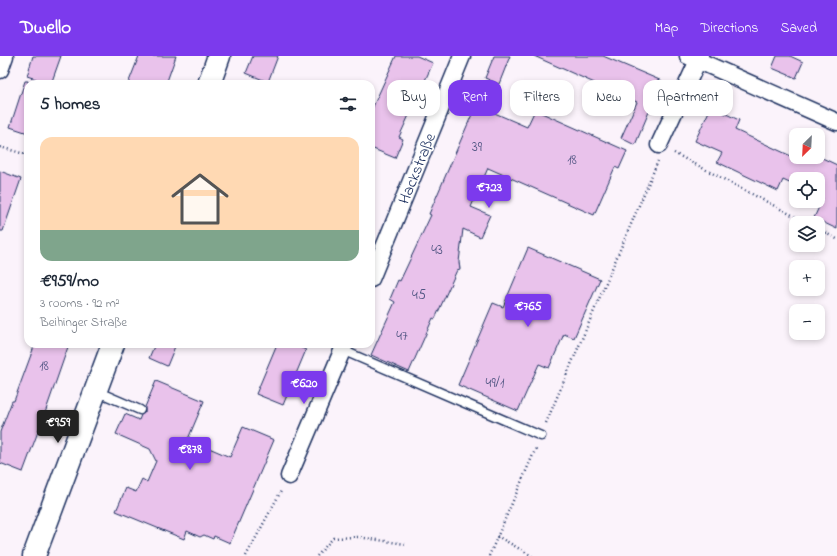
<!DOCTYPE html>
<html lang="en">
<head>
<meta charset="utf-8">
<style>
  :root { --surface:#fff; --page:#f2f2f3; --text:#1f2937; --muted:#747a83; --accent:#7c3aed }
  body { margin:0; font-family:"Indie Flower",sans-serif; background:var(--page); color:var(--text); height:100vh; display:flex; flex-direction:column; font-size:15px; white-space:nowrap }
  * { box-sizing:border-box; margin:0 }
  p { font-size:13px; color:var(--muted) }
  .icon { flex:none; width:22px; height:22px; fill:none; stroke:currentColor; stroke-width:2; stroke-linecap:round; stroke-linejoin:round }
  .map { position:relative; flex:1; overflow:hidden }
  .panel { position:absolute; left:24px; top:24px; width:351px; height:268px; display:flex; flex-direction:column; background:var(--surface); border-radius:12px; box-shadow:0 2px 6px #0003 }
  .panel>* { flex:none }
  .top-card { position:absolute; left:387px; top:24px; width:380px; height:36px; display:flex; gap:8px }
  .needle { width:26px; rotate:204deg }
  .fabs { position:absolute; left:789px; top:72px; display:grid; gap:8px }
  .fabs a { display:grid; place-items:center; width:36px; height:36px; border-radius:8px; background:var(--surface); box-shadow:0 2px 6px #0003; font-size:20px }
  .price { position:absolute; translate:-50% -34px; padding:0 9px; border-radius:4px; background:var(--accent); color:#fff; font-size:13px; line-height:26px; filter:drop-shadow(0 1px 2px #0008) }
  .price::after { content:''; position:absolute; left:50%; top:24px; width:12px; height:9px; margin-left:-6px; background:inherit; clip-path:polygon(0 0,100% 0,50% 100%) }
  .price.current { background:#222; color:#fff }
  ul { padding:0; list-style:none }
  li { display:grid; align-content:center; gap:8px; height:212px; padding:0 16px }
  li span { display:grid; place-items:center; height:124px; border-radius:12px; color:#555 }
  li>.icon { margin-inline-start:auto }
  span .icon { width:72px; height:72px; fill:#fffc; stroke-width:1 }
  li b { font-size:17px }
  h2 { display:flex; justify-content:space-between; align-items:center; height:48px; padding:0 16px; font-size:17px }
  .pill { padding:0 14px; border-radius:12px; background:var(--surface); box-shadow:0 2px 6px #0003; font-size:14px; line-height:36px }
  .pill.current { background:var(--accent); color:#fff }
  header { display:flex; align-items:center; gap:24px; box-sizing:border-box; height:56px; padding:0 20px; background:var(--accent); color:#fff }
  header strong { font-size:19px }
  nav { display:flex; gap:22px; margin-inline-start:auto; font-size:14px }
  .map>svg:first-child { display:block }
  .building { fill:#e9c2eb; stroke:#1b2f5e }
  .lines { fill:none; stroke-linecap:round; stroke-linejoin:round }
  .lane-casing { stroke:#1b2f5e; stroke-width:11 }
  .street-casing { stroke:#1b2f5e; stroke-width:19 }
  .secondary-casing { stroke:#1b2f5e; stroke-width:25 }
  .path { stroke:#1b2f5e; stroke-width:2.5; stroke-dasharray:1 3; stroke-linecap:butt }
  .lane { stroke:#fff; stroke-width:8 }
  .street { stroke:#fff; stroke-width:16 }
  .secondary { stroke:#fff; stroke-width:22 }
  .labels { text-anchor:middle; stroke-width:3.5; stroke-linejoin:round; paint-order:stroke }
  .number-label { font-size:14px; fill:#4e5481 }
  .street-label { font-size:16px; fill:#1b2f5e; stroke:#fff }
</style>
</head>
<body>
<header>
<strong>Dwello</strong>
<nav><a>Map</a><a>Directions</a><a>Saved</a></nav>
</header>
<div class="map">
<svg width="837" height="500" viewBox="0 0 837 500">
  <rect width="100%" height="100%" fill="#fbf3fb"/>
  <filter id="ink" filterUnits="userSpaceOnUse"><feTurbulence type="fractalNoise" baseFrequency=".025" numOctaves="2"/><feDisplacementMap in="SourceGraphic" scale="8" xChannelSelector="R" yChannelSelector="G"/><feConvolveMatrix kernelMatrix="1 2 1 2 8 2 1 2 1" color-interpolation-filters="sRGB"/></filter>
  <g filter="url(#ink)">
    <g class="building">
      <path d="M33,0H61L51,28L27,20Z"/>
      <path d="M139,0H176L166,28H128Z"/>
      <path d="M253,0H278L268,26L246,17Z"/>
      <path d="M396,0H417L433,7L399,81L403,83L395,102L371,92V55Z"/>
      <path d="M494,0H510L499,28L485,22Z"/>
      <path d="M534,0H603L662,25L635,89L621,82L637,46Z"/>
      <path d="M777,0H790L803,6L796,22L772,12Z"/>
      <path d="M25,25H28V77L10,71Z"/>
      <path d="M476,49L527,71L535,54L627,95L619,113L615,111L594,159L488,112L471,151L490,159L480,181L463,173L459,206L460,213L457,214L435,263L433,262L409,316L371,299L395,246L390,243L398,224L400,225L431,159L429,158Z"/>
      <path d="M711,51L739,64L735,74L791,100L796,89V101H818V100L837,109V173L814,162L823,142L818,140V123H796V130L783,124L778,135L717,106L722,97L695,85Z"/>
      <path d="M0,115L21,123L3,175H0Z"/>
      <path d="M528,192L600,223L574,282L564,278L549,312L539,308L518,355L458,329L493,247L503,251Z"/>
      <path d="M35,288H69L45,357L23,416L0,407V376L12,345H14Z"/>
      <path d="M155,288H176L167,310L149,302Z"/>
      <path d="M277,288H292L306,294L283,349L256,338Z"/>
      <path d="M156,325L204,345L188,383L230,401L243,371L274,384L230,487L214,480L213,483L204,479L200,481L187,475L184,483L116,455L126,432L136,436L142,423L147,426L156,405L150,393L116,378L125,358L139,364L141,359L145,356V351Z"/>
    </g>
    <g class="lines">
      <defs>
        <g id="lane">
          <path d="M342,294L541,380"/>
          <path d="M96,335L140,354"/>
        </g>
        <g id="street">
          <path d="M688,0L837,66"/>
          <path d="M0,14L5,0"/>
          <path d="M659,89L700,0"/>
          <path d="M371,223L462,0"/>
          <path d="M289,420L345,288"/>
        </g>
        <g id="secondary">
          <path d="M209,28L219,0"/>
          <path d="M34,500L113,288"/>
        </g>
      </defs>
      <use href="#lane" class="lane-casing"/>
      <use href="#street" class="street-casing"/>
      <use href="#secondary" class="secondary-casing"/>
      <g class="path">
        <path d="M0,91L28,99"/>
        <path d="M674,97L807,167"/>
        <path d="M818,173L837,183"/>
        <path d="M546,367L658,105"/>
        <path d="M497,480L532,500"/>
        <path d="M246,500L281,435"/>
        <path d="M317,500L333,482L358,481L405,488"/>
        <path d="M489,500L536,392"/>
      </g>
      <use href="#lane" class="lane"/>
      <use href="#street" class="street"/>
      <use href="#secondary" class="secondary"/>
    </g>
  </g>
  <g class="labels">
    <g class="number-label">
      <text x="477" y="95">39</text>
      <text x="572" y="108">18</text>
      <text x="437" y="198">43</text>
      <text x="419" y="243">45</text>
      <text x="402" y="284">47</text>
      <text x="44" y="314">18</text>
      <text x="495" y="331">49/1</text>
    </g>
    <g class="street-label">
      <text transform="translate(416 112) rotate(-68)" y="6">Hackstraße</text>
    </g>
  </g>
</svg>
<div class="fabs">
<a><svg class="needle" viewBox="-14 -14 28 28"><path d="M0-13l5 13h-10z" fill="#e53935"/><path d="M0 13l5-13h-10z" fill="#747a83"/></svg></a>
<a><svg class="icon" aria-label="locate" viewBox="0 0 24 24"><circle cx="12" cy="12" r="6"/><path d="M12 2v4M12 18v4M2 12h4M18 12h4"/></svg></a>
<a><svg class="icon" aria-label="layers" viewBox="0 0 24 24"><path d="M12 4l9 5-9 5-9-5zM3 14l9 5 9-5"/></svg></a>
<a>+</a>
<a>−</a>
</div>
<b class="price" style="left:489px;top:153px">€723</b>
<b class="price" style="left:528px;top:272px">€765</b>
<b class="price" style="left:304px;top:349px">€620</b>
<b class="price current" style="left:58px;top:388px">€959</b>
<b class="price" style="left:190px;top:415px">€878</b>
<div class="top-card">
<a class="pill">Buy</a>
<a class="pill current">Rent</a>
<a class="pill">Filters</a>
<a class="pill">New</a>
<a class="pill">Apartment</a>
</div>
<section class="panel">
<h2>5 homes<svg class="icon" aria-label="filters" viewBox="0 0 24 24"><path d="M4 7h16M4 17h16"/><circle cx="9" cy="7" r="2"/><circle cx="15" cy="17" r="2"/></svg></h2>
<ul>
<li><span style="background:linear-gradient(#ffd9b3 75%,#7fa58c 0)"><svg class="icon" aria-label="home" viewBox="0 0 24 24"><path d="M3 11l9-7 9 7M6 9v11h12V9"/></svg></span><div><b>€959/mo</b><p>3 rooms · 92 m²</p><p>Beihinger Straße</p></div></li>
</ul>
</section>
</div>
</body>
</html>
